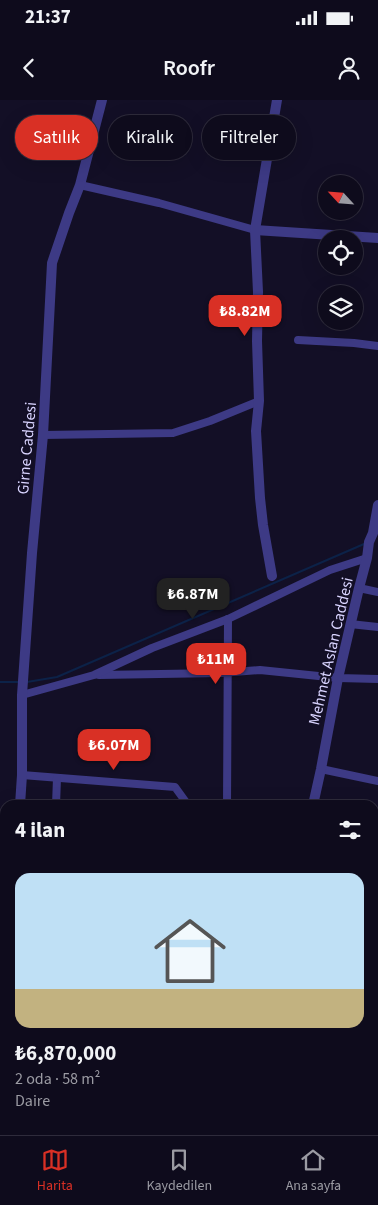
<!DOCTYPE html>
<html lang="tr">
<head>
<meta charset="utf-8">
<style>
  :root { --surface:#0e0b1c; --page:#1c1929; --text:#f1f3f6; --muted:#9b9ba3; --line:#2e2b3b; --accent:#d93025 }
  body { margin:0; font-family:"Source Sans 3",sans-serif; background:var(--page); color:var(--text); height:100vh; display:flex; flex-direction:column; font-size:19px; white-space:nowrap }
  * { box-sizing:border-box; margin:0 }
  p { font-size:16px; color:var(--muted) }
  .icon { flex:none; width:28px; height:28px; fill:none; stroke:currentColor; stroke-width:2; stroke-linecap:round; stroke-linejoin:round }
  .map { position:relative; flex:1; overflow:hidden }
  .details { position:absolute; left:0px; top:700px; width:379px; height:335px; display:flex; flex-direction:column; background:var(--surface); border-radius:15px 15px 0 0; box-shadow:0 5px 20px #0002,0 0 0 1px var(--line) }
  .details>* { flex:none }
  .hud { position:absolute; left:15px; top:15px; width:349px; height:45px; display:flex; gap:10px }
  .needle { width:32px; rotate:296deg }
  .controls { position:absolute; left:318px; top:75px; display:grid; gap:10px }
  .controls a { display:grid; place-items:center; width:45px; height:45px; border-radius:50%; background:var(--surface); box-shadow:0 5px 20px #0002,0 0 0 1px var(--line); font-size:25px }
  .price { position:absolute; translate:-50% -42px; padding:0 11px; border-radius:10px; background:var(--accent); color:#fff; font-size:16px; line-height:32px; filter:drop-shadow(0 1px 2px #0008) }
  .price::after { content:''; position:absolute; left:50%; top:30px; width:15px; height:11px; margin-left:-8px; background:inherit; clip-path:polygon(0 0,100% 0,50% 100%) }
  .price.selected { background:#222; color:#fff }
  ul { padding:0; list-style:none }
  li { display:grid; align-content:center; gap:10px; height:265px; padding:0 15px }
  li+li { border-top:1px solid var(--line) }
  li span { display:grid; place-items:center; height:155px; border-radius:15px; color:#555 }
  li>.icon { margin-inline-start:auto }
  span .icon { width:90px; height:90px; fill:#fffc; stroke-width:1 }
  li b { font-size:21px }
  h2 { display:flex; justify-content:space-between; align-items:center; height:60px; padding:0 15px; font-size:21px }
  .chip { padding:0 18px; border-radius:22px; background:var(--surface); box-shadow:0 5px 20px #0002,0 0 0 1px var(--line); font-size:18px; line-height:45px }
  .chip.selected { background:var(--accent); color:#fff }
  .status { display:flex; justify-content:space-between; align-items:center; height:35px; padding:0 25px; background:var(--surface); direction:ltr }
  .status svg { height:14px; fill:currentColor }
  header { display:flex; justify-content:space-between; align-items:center; height:65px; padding:0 15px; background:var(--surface); font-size:22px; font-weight:600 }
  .menu { display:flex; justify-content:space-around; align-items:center; height:70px; border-top:1px solid var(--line); background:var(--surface); font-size:14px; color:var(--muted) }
  .menu a { display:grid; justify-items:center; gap:2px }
  .menu .selected { color:var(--accent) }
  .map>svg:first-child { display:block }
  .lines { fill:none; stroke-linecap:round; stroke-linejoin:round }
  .stream { stroke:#0c2248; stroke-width:2 }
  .minor { stroke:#3d3a85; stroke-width:8 }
  .tertiary { stroke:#3d3a85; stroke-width:10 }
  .primary { stroke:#c25bff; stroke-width:12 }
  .labels { text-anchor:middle; stroke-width:4; stroke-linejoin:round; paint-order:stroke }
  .street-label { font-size:16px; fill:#d9d4ff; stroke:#130f26 }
</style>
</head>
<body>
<div class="status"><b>21:37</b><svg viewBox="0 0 49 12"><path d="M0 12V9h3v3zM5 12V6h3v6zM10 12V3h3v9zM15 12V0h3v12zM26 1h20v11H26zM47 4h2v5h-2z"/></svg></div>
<header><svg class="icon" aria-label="back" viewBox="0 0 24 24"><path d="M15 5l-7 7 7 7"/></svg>Roofr<svg class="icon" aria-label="person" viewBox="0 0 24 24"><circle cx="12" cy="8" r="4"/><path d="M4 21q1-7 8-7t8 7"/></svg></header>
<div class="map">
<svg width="378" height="1035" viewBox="0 0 378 1035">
  <rect width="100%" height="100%" fill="#130f26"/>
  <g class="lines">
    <g class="stream">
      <path d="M0,582H20"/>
      <path d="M27,582L57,577L364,444"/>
      <path d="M0,840H5"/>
      <path d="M374,842H378"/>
    </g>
    <g class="minor">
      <path d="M80,85L159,103L255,130"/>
      <path d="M298,240L354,243L378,246"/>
      <path d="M43,335L173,333L210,321L259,301"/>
      <path d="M359,488L378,492"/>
      <path d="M350,524L378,527"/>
      <path d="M99,575L221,573L260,570L338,578L378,579"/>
      <path d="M22,595L94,575L152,548L228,519L330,470L367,458"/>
      <path d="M321,669L378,681"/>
      <path d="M22,675L175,687L188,705"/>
      <path d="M56,705L57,678"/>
      <path d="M227,705L228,519"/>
      <path d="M374,775L378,753"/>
      <path d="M374,829L378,830"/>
      <path d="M0,925H5"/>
      <path d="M374,958L378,957"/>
      <path d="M374,989L378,976"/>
      <path d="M0,993H5"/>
      <path d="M322,1030L326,1035"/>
      <path d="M360,1035L361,1030"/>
    </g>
    <g class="tertiary">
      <path d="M255,130L378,138"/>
      <path d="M272,476L263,425L260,398L256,331L259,301L257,241L258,192L255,130L277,0"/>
      <path d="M20,705L22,675V595L32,453L43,335L52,163L69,113L80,85L102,0"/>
      <path d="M313,705L321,669L338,578L359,488L367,458L369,442L373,433L378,405"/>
      <path d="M0,849H5"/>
      <path d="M374,855H378"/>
    </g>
    <g class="primary">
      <path d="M374,782H378"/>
      <path d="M0,786H5"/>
      <path d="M0,800H5"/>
      <path d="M374,802L378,801"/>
    </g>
  </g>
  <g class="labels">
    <g class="street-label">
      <text transform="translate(26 348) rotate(-85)" y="6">Girne Caddesi</text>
      <text transform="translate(330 551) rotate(-77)" y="6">Mehmet Aslan Caddesi</text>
    </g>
  </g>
</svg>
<div class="controls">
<a><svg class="needle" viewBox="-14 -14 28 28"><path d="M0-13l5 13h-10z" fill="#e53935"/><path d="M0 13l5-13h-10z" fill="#9b9ba3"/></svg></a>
<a><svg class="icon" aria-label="locate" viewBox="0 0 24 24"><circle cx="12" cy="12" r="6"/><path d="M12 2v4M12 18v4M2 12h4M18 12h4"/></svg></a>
<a><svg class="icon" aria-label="layers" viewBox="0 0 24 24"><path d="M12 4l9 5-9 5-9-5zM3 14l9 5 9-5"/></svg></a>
</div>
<b class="price" style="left:245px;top:237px">₺8.82M</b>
<b class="price selected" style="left:193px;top:520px">₺6.87M</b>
<b class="price" style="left:216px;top:585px">₺11M</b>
<b class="price" style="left:114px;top:671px">₺6.07M</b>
<div class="hud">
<a class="chip selected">Satılık</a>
<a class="chip">Kiralık</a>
<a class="chip">Filtreler</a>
</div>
<section class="details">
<h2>4 ilan<svg class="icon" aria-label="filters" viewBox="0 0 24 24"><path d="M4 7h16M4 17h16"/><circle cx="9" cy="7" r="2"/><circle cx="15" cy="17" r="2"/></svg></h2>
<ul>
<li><span style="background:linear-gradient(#bfe0f5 75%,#c2b280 0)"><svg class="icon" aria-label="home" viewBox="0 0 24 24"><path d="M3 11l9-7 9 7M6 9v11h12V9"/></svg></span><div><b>₺6,870,000</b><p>2 oda · 58 m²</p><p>Daire</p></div></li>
</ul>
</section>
</div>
<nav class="menu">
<a class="selected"><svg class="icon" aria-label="map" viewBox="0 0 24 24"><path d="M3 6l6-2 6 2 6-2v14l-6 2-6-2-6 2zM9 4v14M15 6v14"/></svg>Harita</a>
<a><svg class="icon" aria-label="saved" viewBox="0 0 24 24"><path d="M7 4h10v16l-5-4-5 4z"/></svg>Kaydedilen</a>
<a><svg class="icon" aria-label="home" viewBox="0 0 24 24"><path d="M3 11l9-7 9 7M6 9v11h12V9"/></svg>Ana sayfa</a>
</nav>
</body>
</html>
